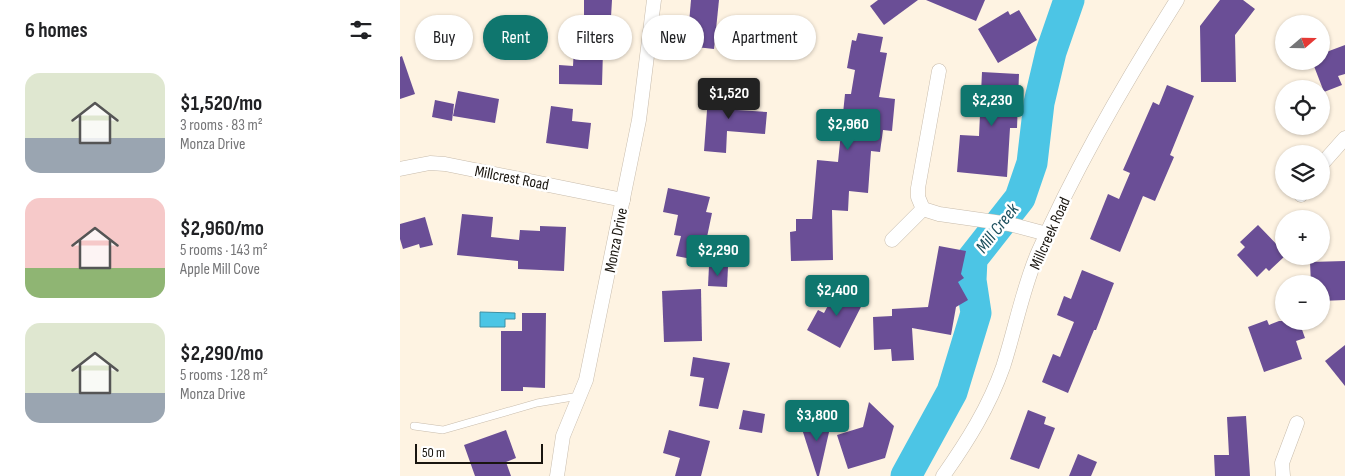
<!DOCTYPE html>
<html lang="en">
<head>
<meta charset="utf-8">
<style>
  :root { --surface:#fff; --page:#f2f2f2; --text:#202124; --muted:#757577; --accent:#0f766e }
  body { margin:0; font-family:"Sofia Sans Condensed",sans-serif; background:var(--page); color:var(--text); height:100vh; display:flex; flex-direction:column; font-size:19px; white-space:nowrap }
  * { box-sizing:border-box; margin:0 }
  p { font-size:16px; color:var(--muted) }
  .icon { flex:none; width:28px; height:28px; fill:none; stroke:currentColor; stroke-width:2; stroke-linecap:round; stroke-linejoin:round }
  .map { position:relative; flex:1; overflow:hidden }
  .panel { display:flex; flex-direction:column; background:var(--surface); width:400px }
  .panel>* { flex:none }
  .guide { position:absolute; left:15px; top:15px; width:475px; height:45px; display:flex; gap:10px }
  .needle { width:32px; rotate:70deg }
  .tools { position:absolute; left:875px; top:15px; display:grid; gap:10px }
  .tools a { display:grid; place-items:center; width:55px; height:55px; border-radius:50%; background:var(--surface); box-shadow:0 1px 4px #0004; font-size:25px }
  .scale { position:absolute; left:15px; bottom:12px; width:128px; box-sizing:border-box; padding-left:5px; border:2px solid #19150f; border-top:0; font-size:14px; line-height:18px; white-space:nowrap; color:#19150f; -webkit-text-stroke:4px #fff; paint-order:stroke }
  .price { position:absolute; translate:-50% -42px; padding:0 11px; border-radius:5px; background:var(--accent); color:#fff; font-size:16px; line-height:32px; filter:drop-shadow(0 1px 2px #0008) }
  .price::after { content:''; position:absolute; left:50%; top:30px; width:15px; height:11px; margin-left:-8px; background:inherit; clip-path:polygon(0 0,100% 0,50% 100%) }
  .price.active { background:#222; color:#fff }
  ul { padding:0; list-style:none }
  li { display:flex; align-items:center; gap:15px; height:125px; padding:0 25px }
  li span { display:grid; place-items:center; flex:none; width:140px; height:100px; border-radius:15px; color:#555 }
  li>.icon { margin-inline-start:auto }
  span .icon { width:60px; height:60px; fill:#fffc; stroke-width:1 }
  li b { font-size:21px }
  h2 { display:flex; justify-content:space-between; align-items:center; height:60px; padding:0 25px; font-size:21px }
  .pill { padding:0 18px; border-radius:22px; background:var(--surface); box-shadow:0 1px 4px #0004; font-size:18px; line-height:45px }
  .pill.active { background:var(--accent); color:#fff }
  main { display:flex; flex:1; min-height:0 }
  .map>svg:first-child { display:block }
  .water { fill:#4cc5e5; stroke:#3d90a5 }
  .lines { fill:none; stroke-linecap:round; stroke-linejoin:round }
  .river { stroke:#4cc5e5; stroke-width:31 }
  .building { fill:#6a4e96 }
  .lane-casing { stroke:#c8bcac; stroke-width:8 }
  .street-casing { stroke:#c8bcac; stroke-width:15 }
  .lane { stroke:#fff; stroke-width:7 }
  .street { stroke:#fff; stroke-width:14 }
  .labels { text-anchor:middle; stroke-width:5; stroke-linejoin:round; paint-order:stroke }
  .street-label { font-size:16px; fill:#19150f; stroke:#fff }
  .water-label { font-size:18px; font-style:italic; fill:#1c4f5d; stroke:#fff }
</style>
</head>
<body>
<main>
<section class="panel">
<h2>6 homes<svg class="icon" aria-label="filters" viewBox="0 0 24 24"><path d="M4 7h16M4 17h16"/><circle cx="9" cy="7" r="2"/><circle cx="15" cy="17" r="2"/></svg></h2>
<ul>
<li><span style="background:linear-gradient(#dfe7d0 65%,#9aa5b1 0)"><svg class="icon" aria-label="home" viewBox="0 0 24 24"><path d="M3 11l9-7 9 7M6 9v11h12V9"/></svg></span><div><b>$1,520/mo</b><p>3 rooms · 83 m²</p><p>Monza Drive</p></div></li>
<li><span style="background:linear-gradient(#f6c9c9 70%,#8fb573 0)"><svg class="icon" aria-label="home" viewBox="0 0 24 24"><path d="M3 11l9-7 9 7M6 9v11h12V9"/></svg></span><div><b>$2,960/mo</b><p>5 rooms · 143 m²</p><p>Apple Mill Cove</p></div></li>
<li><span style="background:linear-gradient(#dfe7d0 70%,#9aa5b1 0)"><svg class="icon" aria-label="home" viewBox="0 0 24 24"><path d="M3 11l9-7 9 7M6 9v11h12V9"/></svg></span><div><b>$2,290/mo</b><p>5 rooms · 128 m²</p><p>Monza Drive</p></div></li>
</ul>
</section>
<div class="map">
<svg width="945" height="476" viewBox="0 0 945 476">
  <rect width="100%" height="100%" fill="#fef3e2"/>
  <path class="water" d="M80,312L115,313V319H105V327H80Z"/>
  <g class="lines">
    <path class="river" d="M506,476L552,392L576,313L571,280L572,259L620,198L632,163L639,103L651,52L669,0"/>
  </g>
  <g class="building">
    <path d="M184,0H212L211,17L204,16L202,85L159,84V65L173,66L175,29H184Z"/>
    <path d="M291,0H319L314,49L287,46Z"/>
    <path d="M478,0H518L484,25L470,6Z"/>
    <path d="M526,0H585L576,21Z"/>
    <path d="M820,0H843L855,9L835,35L836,82H801L800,26Z"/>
    <path d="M619,10L637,40L598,63L578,29L608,11L610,15Z"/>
    <path d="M458,33L483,37L480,52L487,53L479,97L495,99L492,131L483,130L480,152L471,151L468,193L449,191L448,211L432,210L433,260L391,261L390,232L396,231V219H412L417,160L438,162L445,94H451L455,70L447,68L452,40L456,41Z"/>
    <path d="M945,45V74L938,76L942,85L924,92L912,61H921V54Z"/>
    <path d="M2,56L15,94L0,99V57Z"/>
    <path d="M582,72L619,74L617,128H610L607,177L557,172L560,135L579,136Z"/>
    <path d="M767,85L794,96L770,155L774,157L755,201L743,196L720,252L690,239L708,194L719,199L730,173L723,170L753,102L759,105Z"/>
    <path d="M317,87L339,88L337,110L367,112L365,134L327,131L326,153L304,151L308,97L316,98Z"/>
    <path d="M58,91L99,99L95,123L53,116Z"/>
    <path d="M35,100L54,104L52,121L32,117Z"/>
    <path d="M151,106L173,109L172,121L191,123L188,149L146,143Z"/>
    <path d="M268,188L310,197L306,212L312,213L302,261L276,256L281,236L274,235L278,215L263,212Z"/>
    <path d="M62,214L93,217L91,237L119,240L120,230L140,231V226L166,227L164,271L118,269V261L57,255Z"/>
    <path d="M25,217L33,245L20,248L19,244L3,249L0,239V224Z"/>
    <path d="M858,225L884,252L885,256L869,271L866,268L857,277L837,255L845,247L840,242Z"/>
    <path d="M539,246L566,251L561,274L564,278L558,282L568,300L556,307L551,335L512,328L514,360L492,361L491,349L474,350L473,317L492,316V309L528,307Z"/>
    <path d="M945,261V300L921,301V284H911L910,262Z"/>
    <path d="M309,266L328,267L327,287L308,286Z"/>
    <path d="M682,270L714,283L696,330H694L668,393L642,382L653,354L660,357L674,322L657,315L664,296L671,299Z"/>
    <path d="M439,285L465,299L440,348L407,330L418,310L424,313Z"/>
    <path d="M301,289L302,341L264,342L262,291Z"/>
    <path d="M122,313H146L145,388L123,387V391H101V331H122Z"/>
    <path d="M867,320L869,325L879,321H899L905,338L896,341L902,359L864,372L848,327Z"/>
    <path d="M945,345V386L925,361Z"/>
    <path d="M293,357L330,363L318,409L299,406L304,378L290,376Z"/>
    <path d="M469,402L494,426L485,458L448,469L437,435L463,427Z"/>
    <path d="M343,410L365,414L362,433L339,429Z"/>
    <path d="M628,410L646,417L644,424L655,428L639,469L610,459Z"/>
    <path d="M846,416L850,476H815L814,455H829L827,417Z"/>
    <path d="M432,419L419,476H417L402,429Z"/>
    <path d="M106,430L116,458L106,462L111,476H75L64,445Z"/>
    <path d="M269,430L310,441L301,476H275L280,458L263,453Z"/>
    <path d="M678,454L697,462L691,476H669Z"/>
  </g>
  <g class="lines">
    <defs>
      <path id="lane" d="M14,426L43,430L137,403L179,396"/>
      <g id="street">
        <path d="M539,71L518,188V197L523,209L539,214L609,224L647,234"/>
        <path d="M921,165L945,138"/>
        <path d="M0,169L30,163L45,164L223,200"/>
        <path d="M901,195L903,191"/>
        <path d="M492,240L523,209"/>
        <path d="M157,476L163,436L186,380L239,120L254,0"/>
        <path d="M543,476C567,442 589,407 603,367C615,330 622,291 637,255C676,166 725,82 777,0"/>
        <path d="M883,476L882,463L897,423"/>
      </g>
    </defs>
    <use href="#lane" class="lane-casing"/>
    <use href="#street" class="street-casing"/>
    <use href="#lane" class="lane"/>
    <use href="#street" class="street"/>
  </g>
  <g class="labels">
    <g class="street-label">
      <text transform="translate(112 177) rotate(11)" y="6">Millcrest Road</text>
      <text transform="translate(649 233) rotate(-66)" y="6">Millcreek Road</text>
      <text transform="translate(215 240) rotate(-79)" y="6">Monza Drive</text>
    </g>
    <g class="water-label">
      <text transform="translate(597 228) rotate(-52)" y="6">Mill Creek</text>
    </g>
  </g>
</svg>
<div class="tools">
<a><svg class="needle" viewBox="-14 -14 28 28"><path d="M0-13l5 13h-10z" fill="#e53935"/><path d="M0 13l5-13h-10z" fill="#757577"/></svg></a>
<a><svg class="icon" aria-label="locate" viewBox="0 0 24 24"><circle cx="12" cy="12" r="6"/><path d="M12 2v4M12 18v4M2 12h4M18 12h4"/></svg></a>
<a><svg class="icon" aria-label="layers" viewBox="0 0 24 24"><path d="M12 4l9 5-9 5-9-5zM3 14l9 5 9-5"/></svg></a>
<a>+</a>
<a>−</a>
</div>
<div class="scale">50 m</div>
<b class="price active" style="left:329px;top:120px">$1,520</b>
<b class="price" style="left:592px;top:127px">$2,230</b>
<b class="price" style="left:448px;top:151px">$2,960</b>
<b class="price" style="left:318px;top:277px">$2,290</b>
<b class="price" style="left:437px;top:317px">$2,400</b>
<b class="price" style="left:417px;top:442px">$3,800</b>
<div class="guide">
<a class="pill">Buy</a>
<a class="pill active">Rent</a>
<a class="pill">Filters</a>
<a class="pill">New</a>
<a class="pill">Apartment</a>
</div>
</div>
</main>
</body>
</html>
